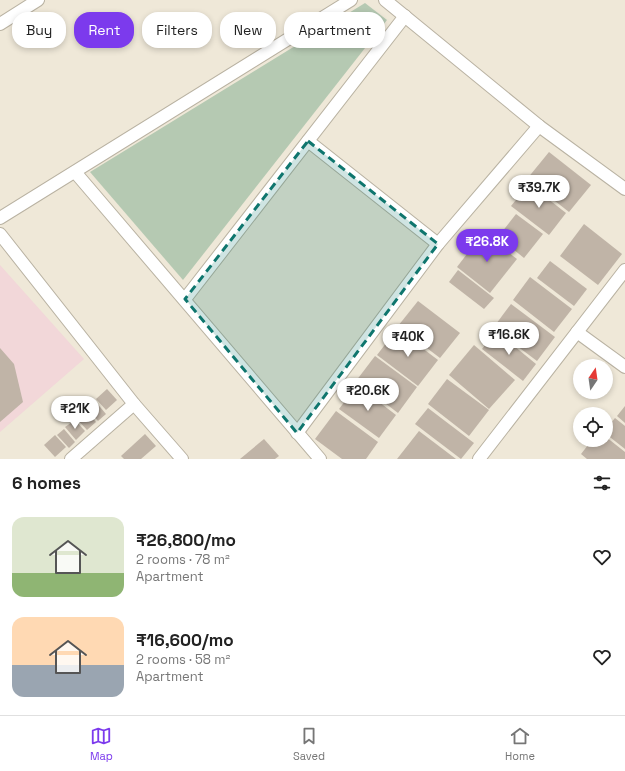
<!DOCTYPE html>
<html lang="en">
<head>
<meta charset="utf-8">
<style>
  :root { --surface:#fff; --page:#f2f2f2; --text:#222; --muted:#767676; --line:#e0e0e0; --accent:#7c3aed }
  body { margin:0; font-family:"Space Grotesk",sans-serif; background:var(--page); color:var(--text); height:100vh; display:flex; flex-direction:column; font-size:15px; white-space:nowrap }
  * { box-sizing:border-box; margin:0 }
  p { font-size:13px; color:var(--muted) }
  .icon { flex:none; width:22px; height:22px; fill:none; stroke:currentColor; stroke-width:2; stroke-linecap:round; stroke-linejoin:round }
  .map { position:relative; height:459px; overflow:hidden }
  .side { display:flex; flex-direction:column; background:var(--surface); flex:1 }
  .side>* { flex:none }
  .hud { position:absolute; left:12px; top:12px; width:400px; height:36px; display:flex; gap:8px }
  .needle { width:26px; rotate:13deg }
  .controls { position:absolute; left:573px; top:359px; display:grid; gap:8px }
  .controls a { display:grid; place-items:center; width:40px; height:40px; border-radius:50%; background:var(--surface); box-shadow:0 2px 6px #0003; font-size:20px }
  .price { position:absolute; translate:-50% -34px; padding:0 9px; border-radius:14px; background:#fff; color:#222; font-size:13px; line-height:26px; filter:drop-shadow(0 1px 2px #0008) }
  .price::after { content:''; position:absolute; left:50%; top:24px; width:12px; height:9px; margin-left:-6px; background:inherit; clip-path:polygon(0 0,100% 0,50% 100%) }
  .price.active { background:var(--accent); color:#fff }
  ul { padding:0; list-style:none }
  li { display:flex; align-items:center; gap:12px; height:100px; padding:0 12px }
  li span { display:grid; place-items:center; flex:none; width:112px; height:80px; border-radius:12px; color:#555 }
  li>.icon { margin-inline-start:auto }
  span .icon { width:48px; height:48px; fill:#fffc; stroke-width:1 }
  li b { font-size:17px }
  h2 { display:flex; justify-content:space-between; align-items:center; height:48px; padding:0 12px; font-size:17px }
  .pill { padding:0 14px; border-radius:16px; background:var(--surface); box-shadow:0 2px 6px #0003; font-size:14px; line-height:36px }
  .pill.active { background:var(--accent); color:#fff }
  .menu { display:flex; justify-content:space-around; align-items:center; height:56px; border-top:1px solid var(--line); background:var(--surface); font-size:11px; color:var(--muted) }
  .menu a { display:grid; justify-items:center; gap:2px }
  .menu .active { color:var(--accent) }
  .map>svg:first-child { display:block }
  .commercial { fill:#f2d7d9 }
  .green { fill:#b5c9b2 }
  .building { fill:#c0b4a7 }
  .lines { fill:none; stroke-linecap:round; stroke-linejoin:round }
  .minor-casing { stroke:#b9b2a2; stroke-width:14 }
  .minor { stroke:#fff; stroke-width:12 }
  .marked { fill:#0f766e; fill-opacity:0.2; stroke:#0f766e; stroke-width:3; stroke-dasharray:8 5; stroke-linejoin:round }
</style>
</head>
<body>
<div class="map">
<svg width="625" height="459" viewBox="0 0 625 459">
  <rect width="100%" height="100%" fill="#efe8d8"/>
  <path class="commercial" d="M0,265L84,359L0,432Z"/>
  <path class="green" d="M365,3L387,20L183,280L90,172Z"/>
  <g class="building">
    <path d="M549,152L591,185L569,212L527,179Z"/>
    <path d="M529,184L566,213L549,235L511,206Z"/>
    <path d="M516,214L543,234L524,258L498,237Z"/>
    <path d="M584,224L622,254L598,285L560,256Z"/>
    <path d="M483,233L517,259L490,293L457,267Z"/>
    <path d="M550,261L587,289L574,306L537,278Z"/>
    <path d="M458,270L494,298L484,309L449,282Z"/>
    <path d="M530,277L572,309L554,332L513,300Z"/>
    <path d="M418,301L460,333L440,358L398,326Z"/>
    <path d="M511,304L555,337L537,361L493,328Z"/>
    <path d="M397,329L438,360L418,386L377,355Z"/>
    <path d="M496,331L536,364L523,381L482,349Z"/>
    <path d="M474,345L515,380L489,409L449,375Z"/>
    <path d="M0,348L14,364L23,402L0,422Z"/>
    <path d="M375,356L417,387L398,413L356,381Z"/>
    <path d="M447,379L489,410L469,436L428,404Z"/>
    <path d="M357,385L396,415L379,438L339,409Z"/>
    <path d="M107,389L117,400L106,410L96,399Z"/>
    <path d="M95,401L106,414L98,421L87,408Z"/>
    <path d="M625,406V423L617,416Z"/>
    <path d="M428,408L474,443L461,459L415,424Z"/>
    <path d="M86,410L96,422L87,430L76,418Z"/>
    <path d="M336,411L378,442L366,459H342L315,439Z"/>
    <path d="M615,418L625,426V449L606,434V429Z"/>
    <path d="M75,420L85,431L76,440L65,427Z"/>
    <path d="M64,429L75,442L69,448L57,435Z"/>
    <path d="M419,431L456,459H397Z"/>
    <path d="M145,434L156,446L141,459H124L121,456Z"/>
    <path d="M55,435L66,447L55,457L44,445Z"/>
    <path d="M606,437L625,452V459H587L581,454L592,440H606Z"/>
    <path d="M264,439L279,456L275,459H240Z"/>
  </g>
  <g class="lines">
    <defs>
      <g id="minor">
        <path d="M385,0L539,126L625,189"/>
        <path d="M0,24L38,0"/>
        <path d="M308,141L438,244"/>
        <path d="M75,172L320,459"/>
        <path d="M0,218L351,0"/>
        <path d="M0,234L134,404L182,459"/>
        <path d="M185,299L405,16"/>
        <path d="M577,332L625,367"/>
        <path d="M297,433L438,244L539,126"/>
        <path d="M71,459L134,404"/>
        <path d="M479,459L625,270"/>
      </g>
    </defs>
    <use href="#minor" class="minor-casing"/>
    <use href="#minor" class="minor"/>
  </g>
  <path class="marked" d="M308,141L438,244L297,433L185,299Z"/>
</svg>
<div class="controls">
<a><svg class="needle" viewBox="-14 -14 28 28"><path d="M0-13l5 13h-10z" fill="#e53935"/><path d="M0 13l5-13h-10z" fill="#767676"/></svg></a>
<a><svg class="icon" aria-label="locate" viewBox="0 0 24 24"><circle cx="12" cy="12" r="6"/><path d="M12 2v4M12 18v4M2 12h4M18 12h4"/></svg></a>
</div>
<b class="price" style="left:539px;top:209px">₹39.7K</b>
<b class="price active" style="left:487px;top:263px">₹26.8K</b>
<b class="price" style="left:509px;top:356px">₹16.6K</b>
<b class="price" style="left:408px;top:358px">₹40K</b>
<b class="price" style="left:368px;top:412px">₹20.6K</b>
<b class="price" style="left:75px;top:430px">₹21K</b>
<div class="hud">
<a class="pill">Buy</a>
<a class="pill active">Rent</a>
<a class="pill">Filters</a>
<a class="pill">New</a>
<a class="pill">Apartment</a>
</div>
</div>
<section class="side">
<h2>6 homes<svg class="icon" aria-label="filters" viewBox="0 0 24 24"><path d="M4 7h16M4 17h16"/><circle cx="9" cy="7" r="2"/><circle cx="15" cy="17" r="2"/></svg></h2>
<ul>
<li><span style="background:linear-gradient(#dfe7d0 70%,#8fb573 0)"><svg class="icon" aria-label="home" viewBox="0 0 24 24"><path d="M3 11l9-7 9 7M6 9v11h12V9"/></svg></span><div><b>₹26,800/mo</b><p>2 rooms · 78 m²</p><p>Apartment</p></div><svg class="icon" aria-label="heart" viewBox="0 0 24 24"><path d="M12 20l-8-8c-3-5 5-10 8-4 3-6 11-1 8 4z"/></svg></li>
<li><span style="background:linear-gradient(#ffd9b3 60%,#9aa5b1 0)"><svg class="icon" aria-label="home" viewBox="0 0 24 24"><path d="M3 11l9-7 9 7M6 9v11h12V9"/></svg></span><div><b>₹16,600/mo</b><p>2 rooms · 58 m²</p><p>Apartment</p></div><svg class="icon" aria-label="heart" viewBox="0 0 24 24"><path d="M12 20l-8-8c-3-5 5-10 8-4 3-6 11-1 8 4z"/></svg></li>
</ul>
</section>
<nav class="menu">
<a class="active"><svg class="icon" aria-label="map" viewBox="0 0 24 24"><path d="M3 6l6-2 6 2 6-2v14l-6 2-6-2-6 2zM9 4v14M15 6v14"/></svg>Map</a>
<a><svg class="icon" aria-label="saved" viewBox="0 0 24 24"><path d="M7 4h10v16l-5-4-5 4z"/></svg>Saved</a>
<a><svg class="icon" aria-label="home" viewBox="0 0 24 24"><path d="M3 11l9-7 9 7M6 9v11h12V9"/></svg>Home</a>
</nav>
</body>
</html>
